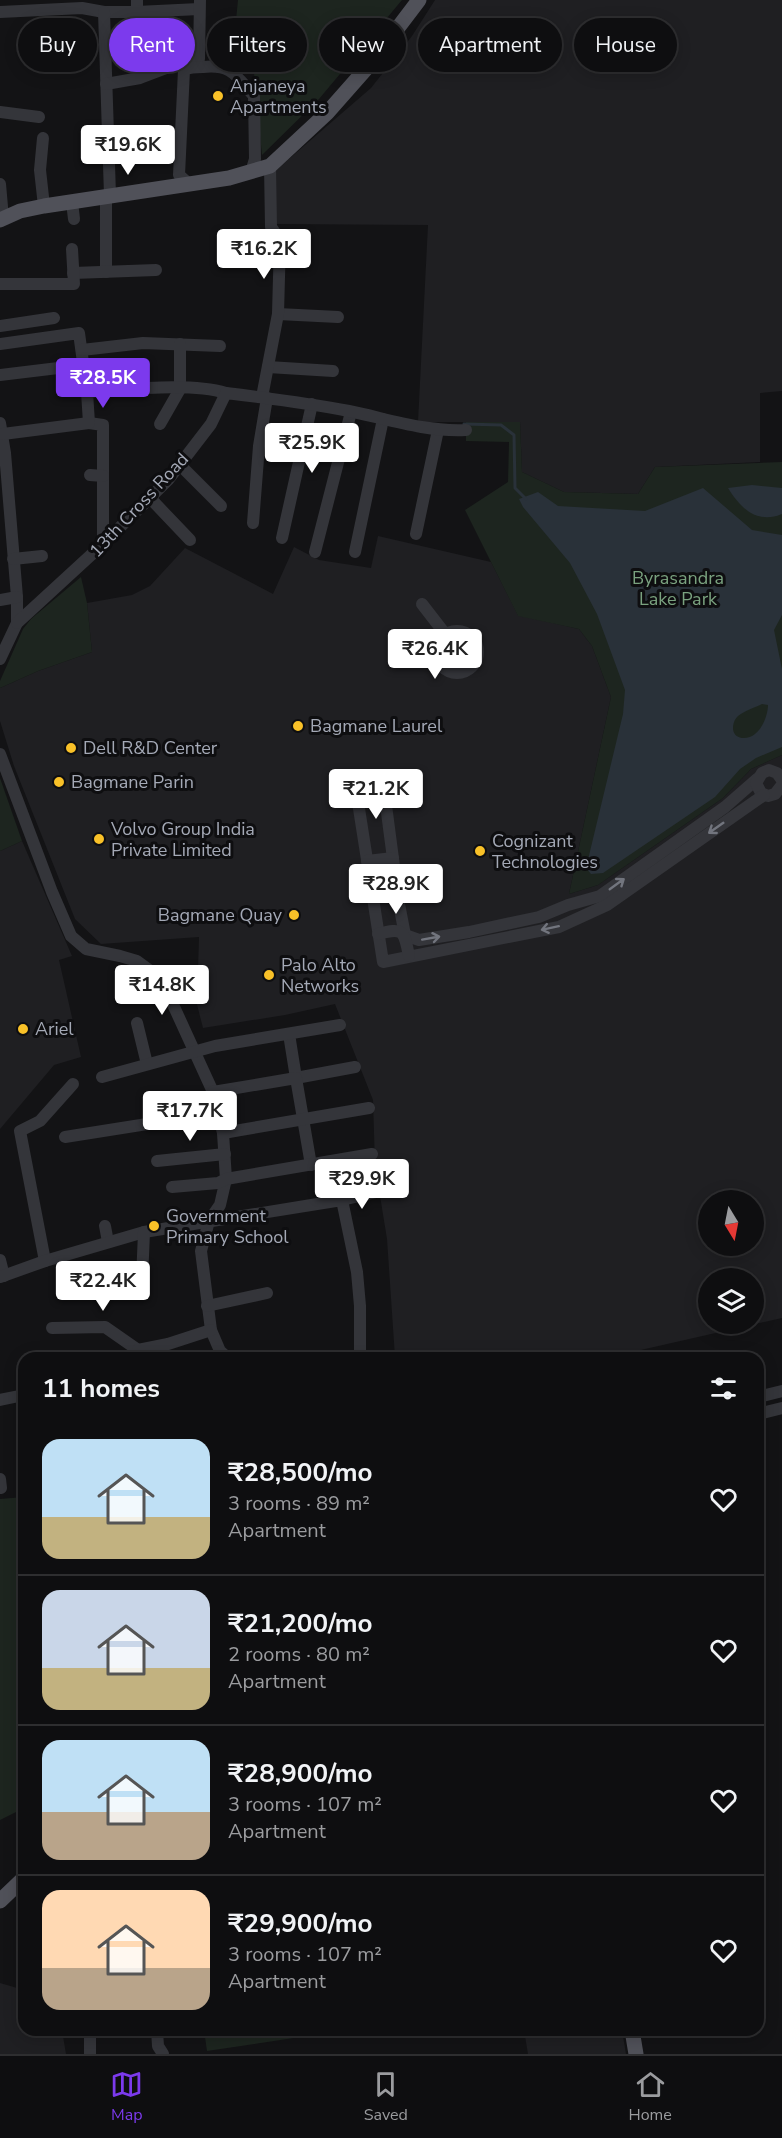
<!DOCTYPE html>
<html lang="en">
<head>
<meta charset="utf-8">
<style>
  :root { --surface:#0e0e10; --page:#1c1c1e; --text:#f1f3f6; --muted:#9b9c9f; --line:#2e2e30; --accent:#7c3aed }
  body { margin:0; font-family:"Nunito Sans",sans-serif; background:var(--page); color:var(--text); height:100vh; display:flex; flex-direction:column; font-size:22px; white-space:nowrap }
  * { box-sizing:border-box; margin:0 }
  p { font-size:20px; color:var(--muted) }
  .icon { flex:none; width:33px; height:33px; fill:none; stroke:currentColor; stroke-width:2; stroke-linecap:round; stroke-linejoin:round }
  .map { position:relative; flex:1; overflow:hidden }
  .sheet { position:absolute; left:18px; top:1352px; width:746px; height:684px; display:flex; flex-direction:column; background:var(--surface); border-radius:18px; box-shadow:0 3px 15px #0003,0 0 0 2px var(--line) }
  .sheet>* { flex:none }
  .top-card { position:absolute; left:18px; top:18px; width:747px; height:54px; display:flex; gap:12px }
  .needle { width:39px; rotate:170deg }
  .fabs { position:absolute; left:698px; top:1190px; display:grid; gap:12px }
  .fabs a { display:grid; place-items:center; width:66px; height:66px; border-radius:50%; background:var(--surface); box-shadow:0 3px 15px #0003,0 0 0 2px var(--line); font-size:30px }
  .price { position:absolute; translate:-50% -51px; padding:0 14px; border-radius:6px; background:#fff; color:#222; font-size:20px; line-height:39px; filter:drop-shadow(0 2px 3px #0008) }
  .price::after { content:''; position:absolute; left:50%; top:36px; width:18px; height:14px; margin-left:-9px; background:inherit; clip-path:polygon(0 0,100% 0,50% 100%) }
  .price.active { background:var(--accent); color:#fff }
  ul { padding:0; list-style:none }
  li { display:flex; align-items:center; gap:18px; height:150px; padding:0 24px }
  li+li { border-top:2px solid var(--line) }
  li span { display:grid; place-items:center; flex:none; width:168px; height:120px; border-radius:18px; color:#555 }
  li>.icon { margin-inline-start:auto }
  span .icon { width:72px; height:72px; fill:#fffc; stroke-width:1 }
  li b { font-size:26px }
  h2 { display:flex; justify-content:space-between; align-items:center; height:72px; padding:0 24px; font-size:26px }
  .chip { padding:0 21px; border-radius:27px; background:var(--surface); box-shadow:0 3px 15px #0003,0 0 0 2px var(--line); font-size:21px; line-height:54px }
  .chip.active { background:var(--accent); color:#fff }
  .tab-bar { display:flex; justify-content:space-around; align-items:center; height:84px; border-top:2px solid var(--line); background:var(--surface); font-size:16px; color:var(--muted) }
  .tab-bar a { display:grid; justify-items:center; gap:3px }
  .tab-bar .active { color:var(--accent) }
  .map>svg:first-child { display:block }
  .built { fill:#1f1f22; fill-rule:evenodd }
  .green { fill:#1d251f }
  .water { fill:#293139; fill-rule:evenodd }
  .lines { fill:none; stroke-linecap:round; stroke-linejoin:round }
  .stream { stroke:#293139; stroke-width:3 }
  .minor { stroke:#34353a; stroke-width:12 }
  .major { stroke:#505159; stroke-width:15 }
  .oneway { stroke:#72757e }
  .poi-dot { fill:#f9c128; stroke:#0e0e10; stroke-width:2 }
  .labels { text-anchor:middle; stroke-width:6; stroke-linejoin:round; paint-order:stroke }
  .poi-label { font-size:18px; fill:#a4a9b6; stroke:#0e0e10; text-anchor:start }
  .street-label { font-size:18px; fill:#a4a9b6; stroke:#0e0e10 }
  .park-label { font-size:18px; fill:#7aa27f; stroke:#0e0e10 }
</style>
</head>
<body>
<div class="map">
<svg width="782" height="2054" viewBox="0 0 782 2054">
  <rect width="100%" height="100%" fill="#131315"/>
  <g class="built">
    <path d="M435,0H782V391L760,393V462L655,467L638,494L564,492L522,472L520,422H418L428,225L276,224L275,171L371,88L412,36Z"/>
    <path d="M378,536L491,562L518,615L579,629L592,646L611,697L569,894L598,885L723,798L751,769L782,755V1318L610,1357H395L387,1239L375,1165L373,1100L335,1004L285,1015L203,1028L191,981L198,970L199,937L101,944L75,919L14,766L0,721V688L38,671L92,652L87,603L132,595L150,586L185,548L273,594L294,547L319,560L371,568ZM708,1200H753V1245H708ZM708,1278H753V1323H708Z"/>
    <path d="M22,841L72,956L59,960L81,1057L54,1065L0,1129V851Z"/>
    <path d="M0,1983L24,1990V2030H62L66,2054H0Z"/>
    <path d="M524,2030H622L626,2054H528Z"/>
  </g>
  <g class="green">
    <path d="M238,0H402L319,99L262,155L254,73L232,61Z"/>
    <path d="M466,422H520L522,472L564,492L638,494L655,467L782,462V755L751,769L723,798L598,885L569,894L611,697L592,646L579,629L518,616L465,510L508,482L509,442L466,441Z"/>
    <path d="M81,577L87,603L92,652L38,671L0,688V681L23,629L31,619Z"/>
    <path d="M0,778L22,841L0,851Z"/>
    <path d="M24,1497V1808L0,1820V1499Z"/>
    <path d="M204,2030H306L307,2036L207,2051Z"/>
  </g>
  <g class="water">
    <path d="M752,485L782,488V514C757,524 741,509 728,488Z"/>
    <path d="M703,488L752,530L782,535V615L774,630L782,669V747L756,758L740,769L715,797L603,873L591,874L586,868L623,714L625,690L597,614L570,563L523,507L519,499L538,492L558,506L645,511ZM762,704L768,705C768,714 763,728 755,734C748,740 734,740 733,729C733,724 734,720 738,716C744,711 756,707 762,704Z"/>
  </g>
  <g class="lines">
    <path class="stream" d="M464,424L501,425L514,435L515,488L526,499"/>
    <g class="minor">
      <path d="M137,0V12"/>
      <path d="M0,12L82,8L104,12H137L199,9"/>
      <path d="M104,12L110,195"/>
      <path d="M106,84L140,78L169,67L199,59L200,0"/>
      <path d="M0,112L39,117"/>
      <path d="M43,138L40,170L44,206"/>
      <path d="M188,183L179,175L184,70C190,67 196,67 203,67C232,64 236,76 254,96L255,159L251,172"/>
      <path d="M0,184L3,218"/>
      <path d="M106,196V272"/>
      <path d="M72,202L74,219"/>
      <path d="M73,273L156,270"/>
      <path d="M0,284H74L72,249"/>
      <path d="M278,314L338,317"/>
      <path d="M0,326L54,318"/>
      <path d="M0,344L79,333L87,392"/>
      <path d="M82,350L143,343L220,346"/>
      <path d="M268,367L333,371"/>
      <path d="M0,375L83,365"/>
      <path d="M262,397L278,314L280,240L271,227L270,166"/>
      <path d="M0,423L5,453L17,597V623L0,659"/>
      <path d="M89,423L103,425V544"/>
      <path d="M160,424L180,389V344"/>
      <path d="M3,434L89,423L87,392C126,390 189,382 226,393"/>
      <path d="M180,465L221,506"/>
      <path d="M90,475L103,476"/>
      <path d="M149,497L190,540"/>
      <path d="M253,523L259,446L267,398"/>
      <path d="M416,534L438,430"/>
      <path d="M282,538L312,404"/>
      <path d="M315,552L351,412"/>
      <path d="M355,552L383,419"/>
      <path d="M13,559L42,556"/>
      <path d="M0,600L17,597"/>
      <path d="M422,604L446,635"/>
      <path d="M17,623L103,544L168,480L211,424L226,393C267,398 308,403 349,411C388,419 425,432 466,430"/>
      <circle cx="457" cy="652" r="21"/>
      <path d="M0,754L52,892L71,936L86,949L120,956L137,961L152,972L165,987L213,1092L223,1133L226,1179L220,1205L209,1221L201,1251L211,1330L220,1351L228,1358"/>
      <path d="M382,775L399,904L405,935L419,940L469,932L539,917L568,905L600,896L725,807L757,779"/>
      <path d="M782,780L777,773L769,770L762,773L756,783L761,793L768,796L775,794L782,785"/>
      <path d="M355,783L383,962L559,927L607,905L764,795"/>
      <path d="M367,861L393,858"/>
      <path d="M378,934C404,927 404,931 409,956"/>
      <path d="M133,995L165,987"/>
      <path d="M137,1023L147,1064"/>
      <path d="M289,1034L296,1078L355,1067"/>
      <path d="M102,1077L215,1046L340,1025"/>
      <path d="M213,1092L296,1078L311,1165"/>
      <path d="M223,1133L369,1108"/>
      <path d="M65,1137L147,1124L217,1105"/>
      <path d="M157,1161L225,1154"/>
      <path d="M172,1187L218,1183L226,1179L372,1154"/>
      <path d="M342,1200L376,1192"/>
      <path d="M105,1226L108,1242"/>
      <path d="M0,1260L4,1276"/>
      <path d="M45,1261L20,1131L40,1121L73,1084"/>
      <path d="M0,1277L45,1261L144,1232L342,1200L357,1272L360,1306V1358"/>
      <path d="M142,1280L144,1232"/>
      <path d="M207,1306L267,1293"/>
      <path d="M52,1328L105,1327L138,1350"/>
      <path d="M137,1356L138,1350L168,1344L211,1330"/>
      <path d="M758,1397L782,1391"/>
      <path d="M0,1400L24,1395"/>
      <path d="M758,1414L782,1408"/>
      <path d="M0,1479L1,1488"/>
      <path d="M157,2030L158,2046L163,2054"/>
      <path d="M90,2054V2030"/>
    </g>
    <g class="major">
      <path d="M0,220L20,211L44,206L229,178L270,166L327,113L372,62L419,0"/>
      <path d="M0,1901L24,1878"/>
      <path d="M632,2030L636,2054"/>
    </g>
  </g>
  <defs><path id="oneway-shaft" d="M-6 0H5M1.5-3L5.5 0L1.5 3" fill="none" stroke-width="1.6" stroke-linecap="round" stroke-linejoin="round" transform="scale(1.5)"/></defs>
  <g class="oneway">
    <use href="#oneway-shaft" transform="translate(716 828) rotate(145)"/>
    <use href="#oneway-shaft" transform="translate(617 884) rotate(-36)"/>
    <use href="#oneway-shaft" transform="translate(550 928) rotate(168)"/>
    <use href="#oneway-shaft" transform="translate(431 938) rotate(-10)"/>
  </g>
  <g class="poi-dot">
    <circle cx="218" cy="96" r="6"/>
    <circle cx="298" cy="726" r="6"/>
    <circle cx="71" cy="748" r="6"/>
    <circle cx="59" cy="782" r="6"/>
    <circle cx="99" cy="839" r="6"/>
    <circle cx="480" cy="851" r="6"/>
    <circle cx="294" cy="915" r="6"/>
    <circle cx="269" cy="975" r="6"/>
    <circle cx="23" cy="1029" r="6"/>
    <circle cx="154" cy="1226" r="6"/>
  </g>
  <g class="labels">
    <g class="poi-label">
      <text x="230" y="92">Anjaneya<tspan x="230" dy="21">Apartments</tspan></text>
      <text x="310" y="732">Bagmane Laurel</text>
      <text x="83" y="754">Dell R&amp;D Center</text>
      <text x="71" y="788">Bagmane Parin</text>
      <text x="111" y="835">Volvo Group India<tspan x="111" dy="21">Private Limited</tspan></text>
      <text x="492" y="847">Cognizant<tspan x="492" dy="21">Technologies</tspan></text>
      <text x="282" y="921" text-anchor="end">Bagmane Quay</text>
      <text x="281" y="971">Palo Alto<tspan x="281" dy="21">Networks</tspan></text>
      <text x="35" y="1035">Ariel</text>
      <text x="166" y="1222">Government<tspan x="166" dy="21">Primary School</tspan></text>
    </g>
    <g class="street-label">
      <text transform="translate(139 505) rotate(-47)" y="6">13th Cross Road</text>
    </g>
    <g class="park-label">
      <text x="678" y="584">Byrasandra<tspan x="678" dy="21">Lake Park</tspan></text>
    </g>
  </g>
</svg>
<div class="fabs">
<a><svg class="needle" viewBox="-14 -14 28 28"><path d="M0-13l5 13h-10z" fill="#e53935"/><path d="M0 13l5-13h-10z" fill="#9b9c9f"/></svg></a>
<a><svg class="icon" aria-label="layers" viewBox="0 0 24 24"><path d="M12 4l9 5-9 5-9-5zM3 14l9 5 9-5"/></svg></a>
</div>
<b class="price" style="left:128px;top:176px">₹19.6K</b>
<b class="price" style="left:264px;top:280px">₹16.2K</b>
<b class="price active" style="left:103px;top:409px">₹28.5K</b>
<b class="price" style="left:312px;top:474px">₹25.9K</b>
<b class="price" style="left:435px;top:680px">₹26.4K</b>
<b class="price" style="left:376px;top:820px">₹21.2K</b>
<b class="price" style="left:396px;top:915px">₹28.9K</b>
<b class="price" style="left:162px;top:1016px">₹14.8K</b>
<b class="price" style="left:190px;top:1142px">₹17.7K</b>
<b class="price" style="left:362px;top:1210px">₹29.9K</b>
<b class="price" style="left:103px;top:1312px">₹22.4K</b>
<div class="top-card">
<a class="chip">Buy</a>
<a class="chip active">Rent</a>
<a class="chip">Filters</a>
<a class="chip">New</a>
<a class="chip">Apartment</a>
<a class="chip">House</a>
</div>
<section class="sheet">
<h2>11 homes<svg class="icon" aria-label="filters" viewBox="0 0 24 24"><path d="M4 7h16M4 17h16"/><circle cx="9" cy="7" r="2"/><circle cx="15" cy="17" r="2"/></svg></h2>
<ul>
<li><span style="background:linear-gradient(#bfe0f5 65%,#c2b280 0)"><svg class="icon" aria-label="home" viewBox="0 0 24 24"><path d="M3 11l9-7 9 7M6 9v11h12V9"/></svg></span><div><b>₹28,500/mo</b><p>3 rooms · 89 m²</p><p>Apartment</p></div><svg class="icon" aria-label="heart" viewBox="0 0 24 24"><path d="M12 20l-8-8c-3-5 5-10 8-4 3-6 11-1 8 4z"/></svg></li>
<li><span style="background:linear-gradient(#c9d6e8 65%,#c2b280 0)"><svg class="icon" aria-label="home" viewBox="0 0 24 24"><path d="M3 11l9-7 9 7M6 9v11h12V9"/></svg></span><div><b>₹21,200/mo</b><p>2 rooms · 80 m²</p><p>Apartment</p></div><svg class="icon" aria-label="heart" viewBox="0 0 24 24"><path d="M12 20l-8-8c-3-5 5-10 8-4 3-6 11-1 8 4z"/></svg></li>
<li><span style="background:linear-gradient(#bfe0f5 60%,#b9a48a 0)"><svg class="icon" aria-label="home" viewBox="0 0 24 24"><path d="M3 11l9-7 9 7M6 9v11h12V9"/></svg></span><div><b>₹28,900/mo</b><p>3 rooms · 107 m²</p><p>Apartment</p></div><svg class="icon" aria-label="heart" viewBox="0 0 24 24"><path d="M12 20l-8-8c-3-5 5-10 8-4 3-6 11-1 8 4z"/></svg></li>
<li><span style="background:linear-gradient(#ffd9b3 65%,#b9a48a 0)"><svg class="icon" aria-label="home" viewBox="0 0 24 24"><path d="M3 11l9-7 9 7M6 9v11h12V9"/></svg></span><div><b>₹29,900/mo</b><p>3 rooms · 107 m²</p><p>Apartment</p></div><svg class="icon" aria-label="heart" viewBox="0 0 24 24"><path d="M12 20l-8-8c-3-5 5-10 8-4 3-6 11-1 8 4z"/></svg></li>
</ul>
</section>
</div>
<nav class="tab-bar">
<a class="active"><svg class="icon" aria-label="map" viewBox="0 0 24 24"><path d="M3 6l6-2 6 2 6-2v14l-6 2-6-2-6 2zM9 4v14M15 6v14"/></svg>Map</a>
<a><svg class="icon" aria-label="saved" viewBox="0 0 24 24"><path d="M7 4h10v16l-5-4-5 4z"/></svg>Saved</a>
<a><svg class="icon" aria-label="home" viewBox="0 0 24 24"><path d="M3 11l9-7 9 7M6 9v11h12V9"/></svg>Home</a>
</nav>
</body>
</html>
